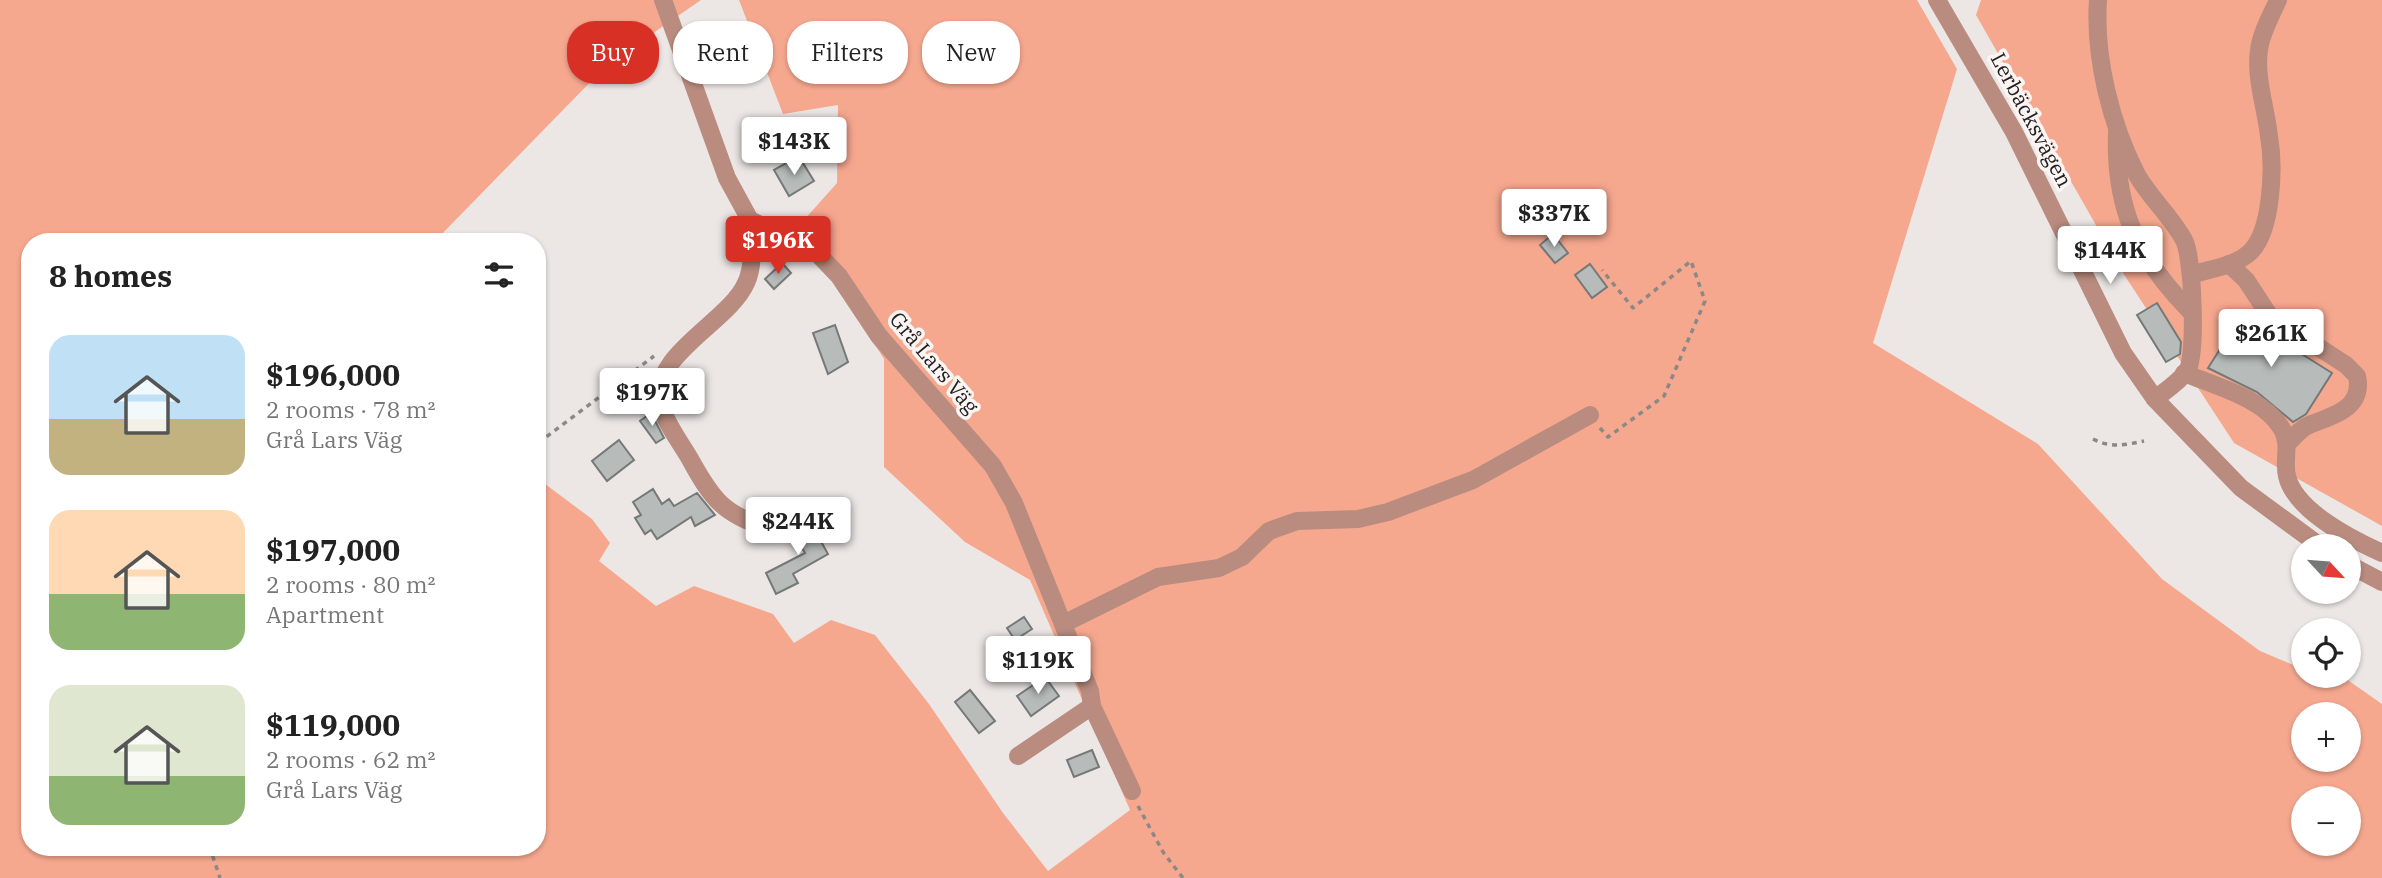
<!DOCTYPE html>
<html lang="en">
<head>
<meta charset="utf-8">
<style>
  :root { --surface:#fff; --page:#f2f2f2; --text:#222; --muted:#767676; --accent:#d93025 }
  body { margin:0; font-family:"IBM Plex Serif",serif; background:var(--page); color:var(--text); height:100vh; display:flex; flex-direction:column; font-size:26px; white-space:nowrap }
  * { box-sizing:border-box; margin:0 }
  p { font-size:23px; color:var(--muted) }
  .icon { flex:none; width:38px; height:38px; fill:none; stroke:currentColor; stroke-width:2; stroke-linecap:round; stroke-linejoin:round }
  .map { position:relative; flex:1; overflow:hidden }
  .sheet { position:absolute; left:21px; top:233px; width:525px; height:623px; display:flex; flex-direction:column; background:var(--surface); border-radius:28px; box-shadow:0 2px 5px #0004 }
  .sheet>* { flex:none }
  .guide { position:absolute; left:567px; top:21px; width:665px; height:63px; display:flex; gap:14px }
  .needle { width:46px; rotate:116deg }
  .tools { position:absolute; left:2291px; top:534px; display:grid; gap:14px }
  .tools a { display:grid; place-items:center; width:70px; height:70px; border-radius:50%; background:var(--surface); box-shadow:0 2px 5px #0004; font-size:35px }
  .price { position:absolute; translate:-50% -60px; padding:0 16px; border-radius:7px; background:#fff; color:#222; font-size:23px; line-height:46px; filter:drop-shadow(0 2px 4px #0008) }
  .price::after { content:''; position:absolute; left:50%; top:42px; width:21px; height:16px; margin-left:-10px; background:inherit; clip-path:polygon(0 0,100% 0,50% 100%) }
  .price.selected { background:var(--accent); color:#fff }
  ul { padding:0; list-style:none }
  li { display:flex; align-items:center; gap:21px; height:175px; padding:0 28px }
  li span { display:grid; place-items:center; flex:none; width:196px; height:140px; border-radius:21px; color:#555 }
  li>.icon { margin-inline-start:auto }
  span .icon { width:84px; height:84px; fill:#fffc; stroke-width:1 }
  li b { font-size:30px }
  h2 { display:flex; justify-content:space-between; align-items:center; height:84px; padding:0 28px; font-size:30px }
  .pill { padding:0 24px; border-radius:28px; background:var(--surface); box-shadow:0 2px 5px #0004; font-size:24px; line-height:63px }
  .pill.selected { background:var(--accent); color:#fff }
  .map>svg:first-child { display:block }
  .green { fill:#f6a88f; fill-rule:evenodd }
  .building { fill:#b7bcba; stroke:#747977; stroke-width:2 }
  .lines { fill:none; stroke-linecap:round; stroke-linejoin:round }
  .path { stroke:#8b8886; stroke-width:3.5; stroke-dasharray:5 5; stroke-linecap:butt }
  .minor { stroke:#b98c7f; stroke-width:18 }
  .labels { text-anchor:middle; stroke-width:7; stroke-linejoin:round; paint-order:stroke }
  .street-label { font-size:21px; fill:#232120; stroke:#faf4f3 }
</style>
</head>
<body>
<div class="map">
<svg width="2382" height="878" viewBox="0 0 2382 878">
  <rect width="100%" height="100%" fill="#ece7e5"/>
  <g class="green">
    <path d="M0,0H701L607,65L435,241L30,242V847H537V478L592,519L610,543L599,561L656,606L694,586L773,614L794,643L831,620L875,635L929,704L1003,813L1048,871L1130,810L1030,580L965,542L884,467V359L827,270L796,229L837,183L838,105L783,114L739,0H1917L1957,69L1873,343L2038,444L2162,579L2260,651L2303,669V676H2342L2382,704V878H0ZM2303,714H2348V760H2303ZM2303,798H2348V844H2303Z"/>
    <path d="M1981,0H2382V526L2234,443L2125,276L1976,15Z"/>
  </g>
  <g class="building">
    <path d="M790,161L794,168L803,163L814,181L789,196L774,170Z"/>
    <path d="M1553,234L1568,253L1555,263L1540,245Z"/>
    <path d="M782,263L791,273L774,289L765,279Z"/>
    <path d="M1590,264L1607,287L1592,298L1575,275Z"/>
    <path d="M2157,303L2181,342L2180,354L2166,362L2137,315Z"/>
    <path d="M2241,316L2332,373L2306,414L2293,422L2257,392L2208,368Z"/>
    <path d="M835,325L848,362L828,374L813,333Z"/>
    <path d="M651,413L664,438L656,443L640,421Z"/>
    <path d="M619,440L634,460L607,481L592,461Z"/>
    <path d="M653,489L662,504L669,499L674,506L697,493L715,515L695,526L691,517L657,539L651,530L645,534L635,518L641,515L633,502Z"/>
    <path d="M808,518L828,554L793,574L798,583L776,594L766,573L805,553L790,528Z"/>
    <path d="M1024,617L1032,629L1015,640L1007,628Z"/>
    <path d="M1045,677L1059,696L1031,716L1017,696Z"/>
    <path d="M970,690L995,721L979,733L955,702Z"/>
    <path d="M1092,750L1099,767L1074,777L1067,760Z"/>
  </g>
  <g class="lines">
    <g class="path">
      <path d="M1600,428L1608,437L1664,396L1705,301L1691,261L1633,308L1602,270"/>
      <path d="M537,439L546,437L654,356"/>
      <path d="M2093,439C2110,448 2125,445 2144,441"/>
      <path d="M1138,806L1163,852L1183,878"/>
      <path d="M216,847L212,854L220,878"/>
    </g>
    <g class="minor">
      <path d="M663,0L727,178L750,220L816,252L839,276L879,336L993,466L1014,503L1090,691L1092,706L1132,791"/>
      <path d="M1937,0L2014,132L2123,353L2155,399L2241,488L2320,546"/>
      <path d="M2098,0C2094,57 2111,125 2137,175C2150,198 2171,216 2184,240C2193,258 2197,355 2187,371C2179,382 2165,391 2155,399"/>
      <path d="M2117,132C2114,209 2138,258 2191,312"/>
      <path d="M750,220C751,241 755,264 746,283C729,322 651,354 660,402C663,420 681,443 690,459C712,499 723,514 767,528"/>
      <path d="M2229,264L2246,280L2269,315L2346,365L2357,376C2364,409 2332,416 2309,425C2301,428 2294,437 2288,443"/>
      <path d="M2193,274C2211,269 2233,266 2248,254C2273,234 2274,165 2269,136C2266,108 2255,78 2259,50C2261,33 2271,16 2278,0"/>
      <path d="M2184,373C2215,386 2264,398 2282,429C2291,445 2283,460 2287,476C2295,511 2353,540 2382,553"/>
      <path d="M2348,564L2382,582"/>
      <path d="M1063,624L1158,577L1219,568L1242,557L1269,531L1297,521L1358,519L1388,512L1473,480L1590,415"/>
      <path d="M1018,756L1092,706"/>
    </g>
  </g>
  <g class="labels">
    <g class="street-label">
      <text transform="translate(2031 120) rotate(62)" y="7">Lerbäcksvägen</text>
      <text transform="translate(934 363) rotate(50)" y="7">Grå Lars Väg</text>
    </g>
  </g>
</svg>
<div class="tools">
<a><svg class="needle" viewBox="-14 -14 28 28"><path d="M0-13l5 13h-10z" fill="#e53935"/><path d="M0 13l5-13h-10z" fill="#767676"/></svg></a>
<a><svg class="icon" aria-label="locate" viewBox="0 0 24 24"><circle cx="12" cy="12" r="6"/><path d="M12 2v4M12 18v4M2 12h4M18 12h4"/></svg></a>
<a>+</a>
<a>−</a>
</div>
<b class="price" style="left:794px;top:177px">$143K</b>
<b class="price" style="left:1554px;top:249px">$337K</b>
<b class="price selected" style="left:778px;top:276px">$196K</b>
<b class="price" style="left:2110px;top:286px">$144K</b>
<b class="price" style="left:2271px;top:369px">$261K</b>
<b class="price" style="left:652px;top:428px">$197K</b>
<b class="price" style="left:798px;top:557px">$244K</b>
<b class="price" style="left:1038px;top:696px">$119K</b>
<div class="guide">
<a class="pill selected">Buy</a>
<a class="pill">Rent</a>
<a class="pill">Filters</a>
<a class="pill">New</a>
</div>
<section class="sheet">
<h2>8 homes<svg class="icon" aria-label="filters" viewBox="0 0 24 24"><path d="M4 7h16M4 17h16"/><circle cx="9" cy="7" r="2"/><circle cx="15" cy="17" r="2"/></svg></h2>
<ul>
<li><span style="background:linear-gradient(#bfe0f5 60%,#c2b280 0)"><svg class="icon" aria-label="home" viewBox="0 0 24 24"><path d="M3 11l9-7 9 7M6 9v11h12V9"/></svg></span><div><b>$196,000</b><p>2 rooms · 78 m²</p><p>Grå Lars Väg</p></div></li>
<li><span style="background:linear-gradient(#ffd9b3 60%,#8fb573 0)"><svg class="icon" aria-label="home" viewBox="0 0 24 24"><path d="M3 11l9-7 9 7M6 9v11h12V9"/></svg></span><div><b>$197,000</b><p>2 rooms · 80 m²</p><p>Apartment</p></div></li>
<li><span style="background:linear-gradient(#dfe7d0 65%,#8fb573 0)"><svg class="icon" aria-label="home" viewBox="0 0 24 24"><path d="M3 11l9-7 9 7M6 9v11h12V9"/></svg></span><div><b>$119,000</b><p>2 rooms · 62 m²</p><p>Grå Lars Väg</p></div></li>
</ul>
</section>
</div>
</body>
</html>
